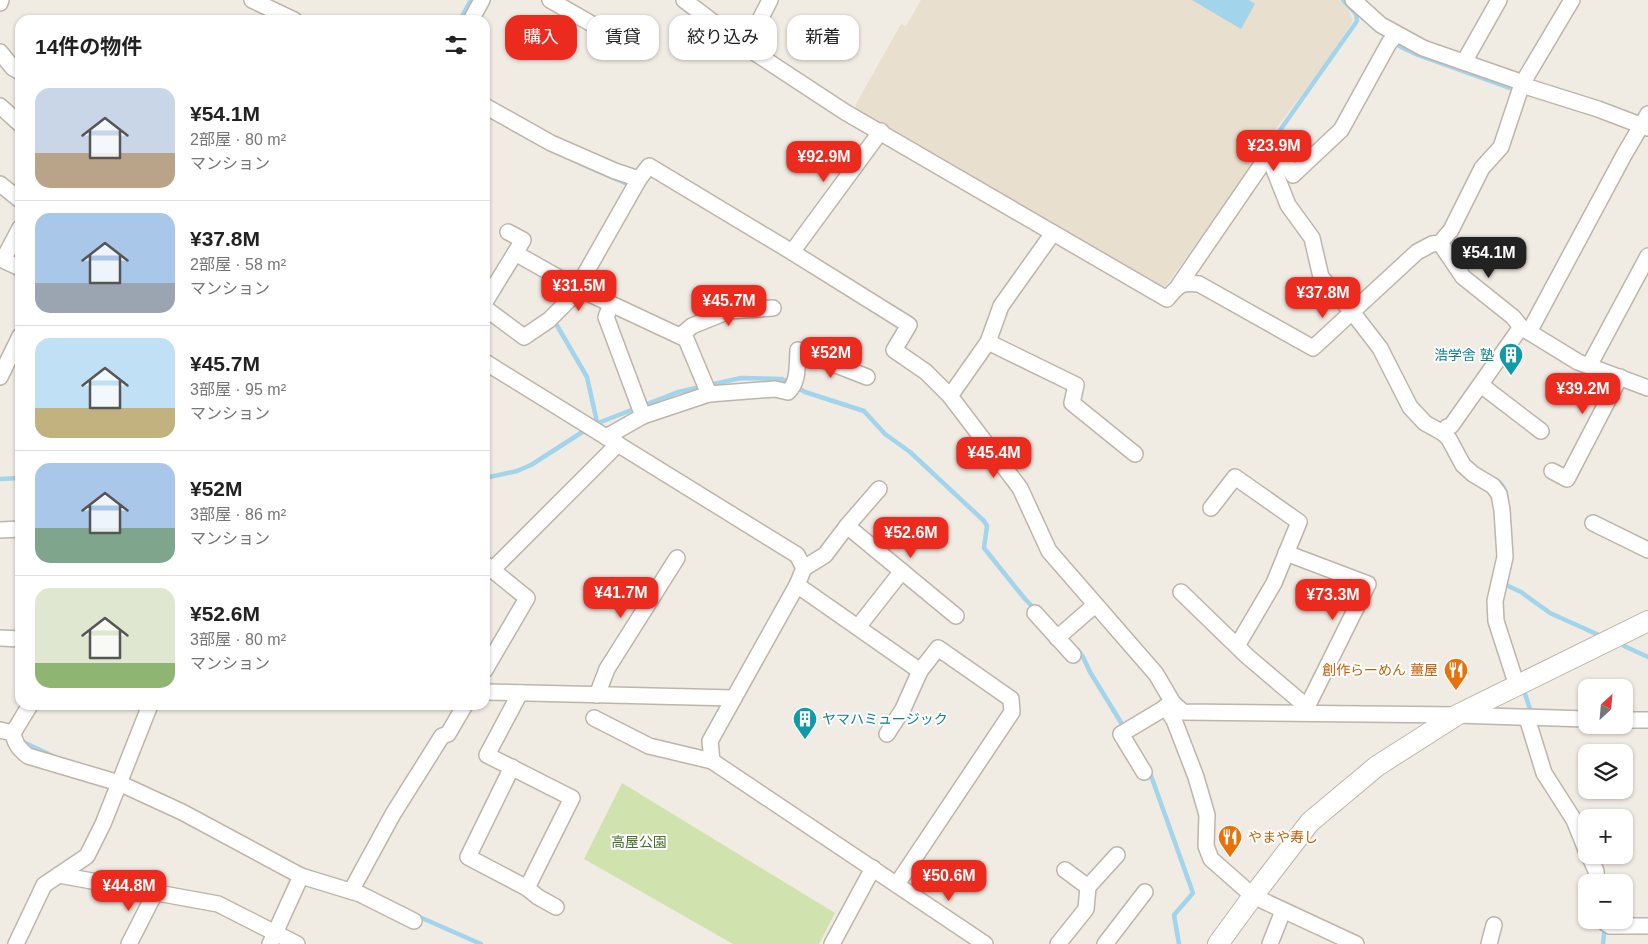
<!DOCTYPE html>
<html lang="ja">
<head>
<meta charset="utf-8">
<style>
  :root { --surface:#fff; --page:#f6f6f6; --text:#222; --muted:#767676; --line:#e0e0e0; --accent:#ec2b1f }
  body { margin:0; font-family:Arial,"Noto Sans JP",sans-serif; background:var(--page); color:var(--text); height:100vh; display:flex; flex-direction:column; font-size:19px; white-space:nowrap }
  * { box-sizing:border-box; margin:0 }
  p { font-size:16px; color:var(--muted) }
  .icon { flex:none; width:28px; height:28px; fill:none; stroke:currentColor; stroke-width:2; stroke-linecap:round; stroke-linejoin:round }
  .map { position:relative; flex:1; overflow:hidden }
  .side { position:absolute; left:15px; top:15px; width:475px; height:695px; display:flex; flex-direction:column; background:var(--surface); border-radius:15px; box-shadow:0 1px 4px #0004 }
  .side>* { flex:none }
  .guide { position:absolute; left:505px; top:15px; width:475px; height:45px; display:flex; gap:10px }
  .needle { width:32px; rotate:26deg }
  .buttons { position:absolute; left:1578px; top:679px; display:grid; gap:10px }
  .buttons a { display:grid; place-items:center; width:55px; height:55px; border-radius:10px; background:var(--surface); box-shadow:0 1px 4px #0004; font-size:25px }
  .price { position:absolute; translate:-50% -42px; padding:0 11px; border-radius:10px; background:var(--accent); color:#fff; font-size:16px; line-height:32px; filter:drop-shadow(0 1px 2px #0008) }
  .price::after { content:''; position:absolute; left:50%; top:30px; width:15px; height:11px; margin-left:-8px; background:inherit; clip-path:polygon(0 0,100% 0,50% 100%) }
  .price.selected { background:#222; color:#fff }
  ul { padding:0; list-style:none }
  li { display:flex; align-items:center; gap:15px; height:125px; padding:0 20px }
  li+li { border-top:1px solid var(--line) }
  li span { display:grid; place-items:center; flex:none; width:140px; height:100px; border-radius:15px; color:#555 }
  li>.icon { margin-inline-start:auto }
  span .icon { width:60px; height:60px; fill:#fffc; stroke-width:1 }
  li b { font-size:21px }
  h2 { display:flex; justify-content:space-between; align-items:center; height:60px; padding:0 20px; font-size:21px }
  .pill { padding:0 18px; border-radius:15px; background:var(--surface); box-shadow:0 1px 4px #0004; font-size:18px; line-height:45px }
  .pill.selected { background:var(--accent); color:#fff }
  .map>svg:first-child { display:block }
  .education { fill:#e9dfce }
  .green { fill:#d0e3ae }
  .water { fill:#a2d4eb }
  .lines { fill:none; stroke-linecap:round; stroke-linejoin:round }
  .stream { stroke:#a2d4eb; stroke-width:4.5 }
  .minor-casing { stroke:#beb5aa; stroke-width:18 }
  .tertiary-casing { stroke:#beb5aa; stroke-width:22 }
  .minor { stroke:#fff; stroke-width:15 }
  .tertiary { stroke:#fff; stroke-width:20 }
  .labels { text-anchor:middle; stroke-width:4; stroke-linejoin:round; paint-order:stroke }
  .culture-label { font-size:14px; fill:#0d838f; stroke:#fff; text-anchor:end }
  .food-label { font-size:14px; fill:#c56008; stroke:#fff; text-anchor:end }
  .park-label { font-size:14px; fill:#4b6f2c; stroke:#fff }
</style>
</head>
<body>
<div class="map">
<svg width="1648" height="944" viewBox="0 0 1648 944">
  <rect width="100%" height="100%" fill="#f0ebe3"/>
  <path class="education" d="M921,0H1339L1347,7L1353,21L1327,61L1260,150L1262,152L1165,287H1163L855,110L856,104L901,24L906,26Z"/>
  <path class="green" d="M622,783L835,913L819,944H733L584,859Z"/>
  <path class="water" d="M1192,0H1249L1255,4L1241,29Z"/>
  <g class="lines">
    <g class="stream">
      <path d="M460,20L471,0"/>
      <path d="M1393,41L1401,47L1418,55L1518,91"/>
      <path d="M1267,152L1266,150L1357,21L1356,14L1343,0"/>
      <path d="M579,163L632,186"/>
      <path d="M556,319L555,322L587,377L597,422"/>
      <path d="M593,425L678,392L741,378L782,379L805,392L864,411L885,434L910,452L984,521L987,526L984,548L1025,599L1036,610"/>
      <path d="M485,478L517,471L531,465L587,429"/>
      <path d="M0,479L20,478"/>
      <path d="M1495,479C1503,484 1507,492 1507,502"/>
      <path d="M1504,584L1521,592L1550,613L1601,636"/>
      <path d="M1624,646L1648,657"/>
      <path d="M1078,650L1083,657L1090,672L1125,729"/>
      <path d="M1525,694L1530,709"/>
      <path d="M21,741L55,757"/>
      <path d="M1149,770L1193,893L1174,915L1179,944"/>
      <path d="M415,915L481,944"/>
      <path d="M1603,944L1605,926"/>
    </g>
    <defs>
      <g id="minor">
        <path d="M252,0L294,20"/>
        <path d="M550,0L597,27V35L618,47"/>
        <path d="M684,0L746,47L845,112L1167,299C1179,285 1180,282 1199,284L1313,348L1417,252L1432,244L1440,243L1451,230L1482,168L1501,147L1522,84L1572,0"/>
        <path d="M1353,0L1381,25L1423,48L1515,80L1528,87L1598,109L1648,128"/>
        <path d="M0,3L1,0"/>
        <path d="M471,20L482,0"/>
        <path d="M746,47L770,0"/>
        <path d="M0,52L13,68L20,72"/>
        <path d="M1464,62L1499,0"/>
        <path d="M0,106L20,124"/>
        <path d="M485,106L551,143L615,171L639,179L649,166L792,252L909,325L894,350L926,372L950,396"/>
        <path d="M1269,157L1288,205L1312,238L1321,277L1353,313L1380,348L1410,407L1425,423L1443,433L1449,439L1463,465L1473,474L1493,486L1499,494L1502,510L1505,557L1495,601L1496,621L1517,686"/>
        <path d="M0,184L20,200"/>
        <path d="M20,228L3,260L20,268"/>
        <path d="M1053,233L1001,306L988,342L950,396L1020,488L1049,551L1156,674L1173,703L1183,712L1457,715L1586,719"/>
        <path d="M1440,243L1463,277L1513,317L1521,327"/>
        <path d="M792,252L881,131"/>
        <path d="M515,253L577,288L686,339L709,394"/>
        <path d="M1179,285L1260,167L1275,152L1286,163L1293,175L1341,130L1389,43L1397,34"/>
        <path d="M485,302L523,240L508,232"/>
        <path d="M611,305L606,317L643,416"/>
        <path d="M485,308L524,337L549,320L572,297L639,179"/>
        <path d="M1529,332L1624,155L1648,114"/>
        <path d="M680,336L692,326L729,311L773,308"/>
        <path d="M988,342L1076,385L1072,403L1135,454"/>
        <path d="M485,362L797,555L804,568L797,585L710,741L712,761L985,944"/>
        <path d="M1589,366L1648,256"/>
        <path d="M0,377L20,336"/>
        <path d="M1481,385L1541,431"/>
        <path d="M1443,433L1447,427L1451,426L1521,327L1578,362L1648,388"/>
        <path d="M606,437L643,416L709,394L775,389L788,392C799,382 797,364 798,350L867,377"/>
        <path d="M1552,471L1567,479L1620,377"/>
        <path d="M1211,508L1235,477L1299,522L1274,583L1237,646"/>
        <path d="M1593,523L1648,550"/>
        <path d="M847,526L956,616"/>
        <path d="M0,530L20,529"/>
        <path d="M1286,553L1368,584L1307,707L1308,713"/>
        <path d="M485,564L527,598L485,670"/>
        <path d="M804,568L825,555L847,526L879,489"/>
        <path d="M492,570L618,444"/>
        <path d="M797,585L920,671L938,648L1011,699L1012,712L897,884"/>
        <path d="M1181,592L1247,656L1307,707"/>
        <path d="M1035,613L1073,655"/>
        <path d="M858,627L902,571"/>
        <path d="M0,638L20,639"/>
        <path d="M1057,638L1095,605"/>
        <path d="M485,692L734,698"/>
        <path d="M520,693L487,755L572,798L527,888"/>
        <path d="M597,695L607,669L677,558"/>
        <path d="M1165,707L1174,720L1196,777L1207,815L1206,846L1211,859L1253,896L1356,944"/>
        <path d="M594,718L649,746L712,761"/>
        <path d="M1527,718L1544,773L1574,820L1586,850"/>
        <path d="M1624,720H1648"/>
        <path d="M0,730L13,733L30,705"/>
        <path d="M13,733C15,744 19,749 28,756L119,783L182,812L301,876L360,894L414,921"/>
        <path d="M887,734L903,709L920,671"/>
        <path d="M512,767L468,857L527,888L538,897L556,907"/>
        <path d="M1144,772L1121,734L1173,703"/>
        <path d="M1589,855L1596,871L1597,882"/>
        <path d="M59,875L218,904L297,944"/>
        <path d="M1088,887L1117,855"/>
        <path d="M351,891L393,814L442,736L448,734L465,705"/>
        <path d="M1601,920L1610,926H1648"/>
        <path d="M16,944L44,885L87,856L103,824L150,705"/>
        <path d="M129,944L155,893"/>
        <path d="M270,944L301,876"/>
        <path d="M832,944L873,868"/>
        <path d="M1058,944L1086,909L1088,887L1065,870"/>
        <path d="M1105,944L1145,892"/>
        <path d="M1270,944L1283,911"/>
        <path d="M1489,944L1494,925"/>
      </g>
      <path id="tertiary" d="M1218,944L1253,896L1310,822L1377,766L1457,715L1648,621"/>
    </defs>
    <use href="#minor" class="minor-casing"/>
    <use href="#tertiary" class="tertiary-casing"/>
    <use href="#minor" class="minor"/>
    <use href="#tertiary" class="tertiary"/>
  </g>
  <defs>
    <symbol id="building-pin" viewBox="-11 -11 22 30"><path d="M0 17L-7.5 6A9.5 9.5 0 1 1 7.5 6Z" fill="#0f9aa8" stroke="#fff"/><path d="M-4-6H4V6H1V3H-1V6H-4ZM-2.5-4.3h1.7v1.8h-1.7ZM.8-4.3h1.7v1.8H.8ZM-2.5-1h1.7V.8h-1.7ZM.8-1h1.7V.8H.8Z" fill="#fff"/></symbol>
    <symbol id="restaurant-pin" viewBox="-11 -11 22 30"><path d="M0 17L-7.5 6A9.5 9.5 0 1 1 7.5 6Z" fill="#e8710a" stroke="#fff"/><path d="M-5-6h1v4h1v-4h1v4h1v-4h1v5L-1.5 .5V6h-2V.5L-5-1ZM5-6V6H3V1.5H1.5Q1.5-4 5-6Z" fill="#fff"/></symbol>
  </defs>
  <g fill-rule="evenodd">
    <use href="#building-pin" x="1497" y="341" width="28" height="38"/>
    <use href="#restaurant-pin" x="1442" y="656" width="28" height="38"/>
    <use href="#building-pin" x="791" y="705" width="28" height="38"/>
    <use href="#restaurant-pin" x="1216" y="823" width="28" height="38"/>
  </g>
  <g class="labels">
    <g class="culture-label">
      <text x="1494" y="360">浩学舎 塾</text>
      <text x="822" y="724" text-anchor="start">ヤマハミュージック</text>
    </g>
    <g class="food-label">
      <text x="1438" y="675">創作らーめん 薑屋</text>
      <text x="1248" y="842" text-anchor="start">やまや寿し</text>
    </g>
    <g class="park-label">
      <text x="639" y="847">高屋公園</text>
    </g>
  </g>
</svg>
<div class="buttons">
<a><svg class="needle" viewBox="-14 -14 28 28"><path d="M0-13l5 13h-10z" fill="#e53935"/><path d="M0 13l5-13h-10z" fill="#767676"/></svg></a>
<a><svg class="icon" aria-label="layers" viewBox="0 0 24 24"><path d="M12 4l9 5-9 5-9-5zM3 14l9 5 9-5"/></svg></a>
<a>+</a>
<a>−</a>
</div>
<b class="price" style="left:1274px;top:172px">¥23.9M</b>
<b class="price" style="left:824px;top:183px">¥92.9M</b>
<b class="price selected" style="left:1489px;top:279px">¥54.1M</b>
<b class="price" style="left:579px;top:312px">¥31.5M</b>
<b class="price" style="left:1323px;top:319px">¥37.8M</b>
<b class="price" style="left:729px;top:327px">¥45.7M</b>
<b class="price" style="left:831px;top:379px">¥52M</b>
<b class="price" style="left:1583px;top:415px">¥39.2M</b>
<b class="price" style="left:994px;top:479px">¥45.4M</b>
<b class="price" style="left:911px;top:559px">¥52.6M</b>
<b class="price" style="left:621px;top:619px">¥41.7M</b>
<b class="price" style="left:1333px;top:621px">¥73.3M</b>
<b class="price" style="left:949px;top:902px">¥50.6M</b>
<b class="price" style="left:129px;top:912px">¥44.8M</b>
<div class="guide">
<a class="pill selected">購入</a>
<a class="pill">賃貸</a>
<a class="pill">絞り込み</a>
<a class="pill">新着</a>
</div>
<section class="side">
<h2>14件の物件<svg class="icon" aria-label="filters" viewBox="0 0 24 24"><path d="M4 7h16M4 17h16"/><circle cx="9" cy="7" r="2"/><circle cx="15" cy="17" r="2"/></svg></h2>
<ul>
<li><span style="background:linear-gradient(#c9d6e8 65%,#b9a48a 0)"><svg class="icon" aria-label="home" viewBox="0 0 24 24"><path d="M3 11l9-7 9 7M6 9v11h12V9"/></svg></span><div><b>¥54.1M</b><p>2部屋 · 80 m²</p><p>マンション</p></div></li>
<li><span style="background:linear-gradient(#a9c7e8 70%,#9aa5b1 0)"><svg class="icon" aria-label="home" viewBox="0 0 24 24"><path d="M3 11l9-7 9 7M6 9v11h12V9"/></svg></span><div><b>¥37.8M</b><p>2部屋 · 58 m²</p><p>マンション</p></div></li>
<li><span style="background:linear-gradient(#bfe0f5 70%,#c2b280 0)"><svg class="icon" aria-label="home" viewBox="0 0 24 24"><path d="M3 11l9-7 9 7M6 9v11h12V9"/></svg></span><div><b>¥45.7M</b><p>3部屋 · 95 m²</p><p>マンション</p></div></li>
<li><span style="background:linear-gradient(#a9c7e8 65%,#7fa58c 0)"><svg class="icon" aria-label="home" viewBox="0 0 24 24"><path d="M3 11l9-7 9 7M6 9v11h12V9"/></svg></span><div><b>¥52M</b><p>3部屋 · 86 m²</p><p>マンション</p></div></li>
<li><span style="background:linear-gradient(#dfe7d0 75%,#8fb573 0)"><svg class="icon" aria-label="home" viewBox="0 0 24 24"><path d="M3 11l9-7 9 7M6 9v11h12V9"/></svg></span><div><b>¥52.6M</b><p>3部屋 · 80 m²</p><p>マンション</p></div></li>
</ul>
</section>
</div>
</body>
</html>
